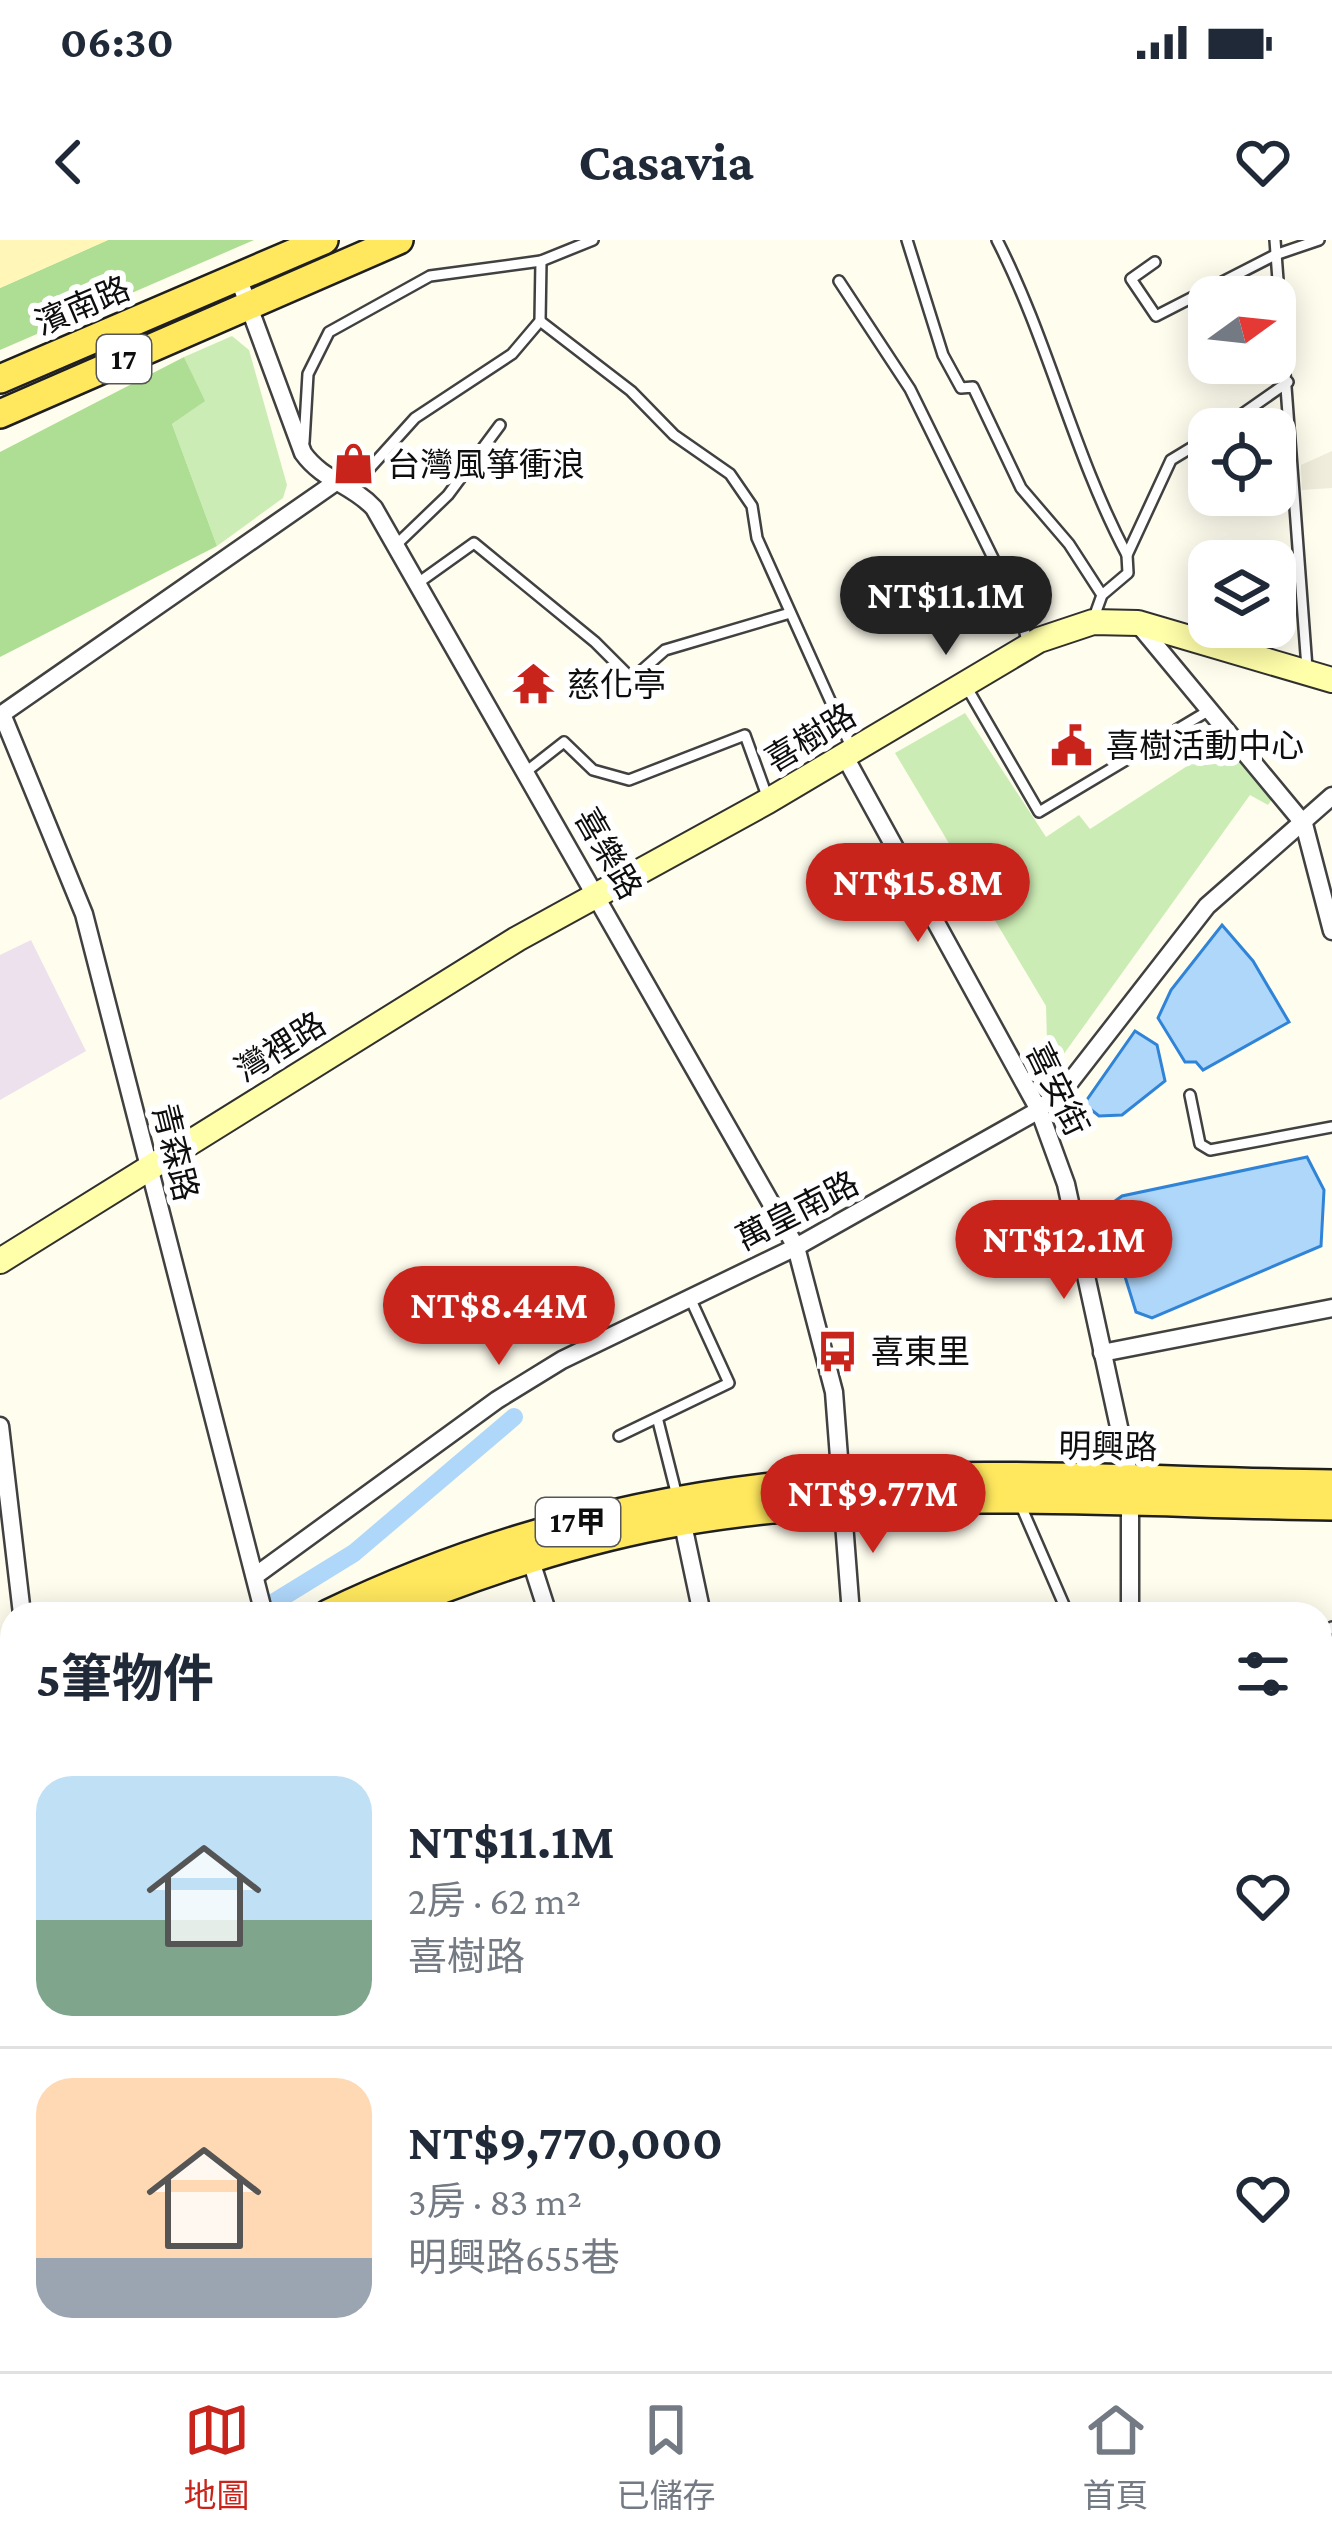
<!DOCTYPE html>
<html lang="zh-TW">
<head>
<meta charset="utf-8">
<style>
  :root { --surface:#fff; --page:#f2f2f3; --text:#1f2937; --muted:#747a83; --line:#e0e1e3; --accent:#c8241b }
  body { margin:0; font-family:"Crimson Pro","Noto Sans TC",serif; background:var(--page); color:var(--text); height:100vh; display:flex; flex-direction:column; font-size:45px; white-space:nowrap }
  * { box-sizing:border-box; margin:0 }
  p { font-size:39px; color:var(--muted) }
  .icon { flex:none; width:66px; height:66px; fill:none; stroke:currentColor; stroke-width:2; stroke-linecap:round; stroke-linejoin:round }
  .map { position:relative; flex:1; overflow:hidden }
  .drawer { position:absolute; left:0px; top:1362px; width:1332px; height:771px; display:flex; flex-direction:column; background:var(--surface); border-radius:36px 36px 0 0; box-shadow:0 6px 30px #0003 }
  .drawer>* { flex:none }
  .needle { width:78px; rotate:75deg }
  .buttons { position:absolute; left:1188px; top:36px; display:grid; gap:24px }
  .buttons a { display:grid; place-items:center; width:108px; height:108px; border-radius:24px; background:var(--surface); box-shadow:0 6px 30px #0003; font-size:60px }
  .price { position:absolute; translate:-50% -102px; padding:0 27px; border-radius:42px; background:var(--accent); color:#fff; font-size:39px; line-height:78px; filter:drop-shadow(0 3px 6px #0008) }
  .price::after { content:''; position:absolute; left:50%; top:72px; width:36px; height:27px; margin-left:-18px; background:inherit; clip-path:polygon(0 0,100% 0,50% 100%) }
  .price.current { background:#222; color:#fff }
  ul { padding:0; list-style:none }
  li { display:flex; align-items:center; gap:36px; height:300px; padding:0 36px }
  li+li { border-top:3px solid var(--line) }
  li span { display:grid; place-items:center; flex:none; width:336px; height:240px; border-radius:36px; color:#555 }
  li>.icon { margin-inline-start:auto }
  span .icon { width:144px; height:144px; fill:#fffc; stroke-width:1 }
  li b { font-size:51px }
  h2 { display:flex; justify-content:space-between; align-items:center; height:144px; padding:0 36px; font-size:51px }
  .status { display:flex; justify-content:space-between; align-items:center; height:84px; padding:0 60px; background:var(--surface); direction:ltr }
  .status svg { height:33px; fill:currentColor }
  header { display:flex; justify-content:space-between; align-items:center; height:156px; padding:0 36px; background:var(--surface); font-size:54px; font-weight:700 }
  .dock { display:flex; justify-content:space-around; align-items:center; height:168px; border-top:3px solid var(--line); background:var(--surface); font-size:33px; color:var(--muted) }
  .dock a { display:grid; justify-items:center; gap:6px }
  .dock .current { color:var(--accent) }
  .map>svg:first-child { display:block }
  .industrial { fill:#ede1ed }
  .green { fill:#ccecb5 }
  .forest { fill:#adde93 }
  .sand { fill:#fff6b7 }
  .plaza { fill:#f0eddc }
  .water { fill:#afd7fa; stroke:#3084d7; stroke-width:3 }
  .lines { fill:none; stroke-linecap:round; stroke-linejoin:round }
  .canal { stroke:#afd7fa; stroke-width:18 }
  .lane-casing { stroke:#414141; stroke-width:14 }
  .street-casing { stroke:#414141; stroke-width:21 }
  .secondary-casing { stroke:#303030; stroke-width:28 }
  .primary-casing { stroke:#1f1f1f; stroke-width:32 }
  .highway-casing { stroke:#1f1f1f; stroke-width:34 }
  .lane { stroke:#fff; stroke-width:9 }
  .street { stroke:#fff; stroke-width:16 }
  .secondary { stroke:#fffea9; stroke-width:24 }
  .primary { stroke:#ffe85e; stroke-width:27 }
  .highway { stroke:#feb04d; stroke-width:30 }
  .labels { text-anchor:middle; stroke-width:12; stroke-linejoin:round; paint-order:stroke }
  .shield { fill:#fff; stroke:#565656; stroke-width:3 }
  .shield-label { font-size:30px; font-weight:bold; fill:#0e0e0e }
  .street-label { font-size:33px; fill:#0e0e0e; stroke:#fff }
  .poi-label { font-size:33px; fill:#0e0e0e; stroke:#fff; text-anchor:start }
</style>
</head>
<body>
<div class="status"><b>06:30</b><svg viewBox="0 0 49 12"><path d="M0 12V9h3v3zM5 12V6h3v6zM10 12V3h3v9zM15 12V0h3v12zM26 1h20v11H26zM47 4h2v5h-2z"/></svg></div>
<header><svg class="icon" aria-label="back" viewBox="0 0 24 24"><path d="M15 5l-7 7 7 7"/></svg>Casavia<svg class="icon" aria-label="heart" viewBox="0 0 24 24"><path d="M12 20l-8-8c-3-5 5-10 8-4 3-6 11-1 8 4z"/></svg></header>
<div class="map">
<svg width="1332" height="2131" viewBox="0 0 1332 2131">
  <rect width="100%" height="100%" fill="#fffdee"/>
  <path class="industrial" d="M31,700L86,811L0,860V715Z"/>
  <g class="green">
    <path d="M232,96L249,110L287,245L283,258L217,306L172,184L204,161L184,117Z"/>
    <path d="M965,473L1046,597L1079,575L1090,589L1232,497L1276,553L1268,565L1250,555L1048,836L1046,766L895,513Z"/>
  </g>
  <g class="forest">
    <path d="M108,0H254L0,110V48Z"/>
    <path d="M184,117L205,161L172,184L217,306L0,417V212Z"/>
  </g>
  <path class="sand" d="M0,0H108L0,48Z"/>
  <path class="plaza" d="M1332,211V248L1302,250L1301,225Z"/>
  <g class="water">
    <path d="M1222,685L1253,721L1289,782L1203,830L1196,822H1185L1158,778L1171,750Z"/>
    <path d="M1135,791L1157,805L1165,841L1122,875L1099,876L1084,864Z"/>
    <path d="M1307,917L1324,950L1321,1006L1152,1078L1136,1072L1104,969L1122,956Z"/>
  </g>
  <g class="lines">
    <g class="canal">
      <path d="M255,1374L354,1313L514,1177"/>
      <path d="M0,1533L12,1525"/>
    </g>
    <defs>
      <g id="lane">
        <path d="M907,0L943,115L961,148L973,147L1021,248L1069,304L1102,355"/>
        <path d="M997,0C1049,102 1073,213 1127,315"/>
        <path d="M1275,0L1307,428"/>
        <path d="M1155,22L1131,39L1156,76L1275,15L1319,0"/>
        <path d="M839,41L910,149L1021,375L1028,406"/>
        <path d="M540,81L631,151L674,195L730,234L752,266L757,298L852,509"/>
        <path d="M1221,189L1288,142"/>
        <path d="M304,202L308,134L329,92L430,36L541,21L593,0"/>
        <path d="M351,249L415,178L512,114L540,81L541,21"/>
        <path d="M396,305L448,255L500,185"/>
        <path d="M418,343L474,303L595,402L632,439L665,410L790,373"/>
        <path d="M1093,380L1102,355L1128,333L1127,315L1171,220L1209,197"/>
        <path d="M966,446L1039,572L1208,471"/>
        <path d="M527,531L564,502L593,530L629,540L745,495L767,556"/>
        <path d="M1190,855L1200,904L1210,910L1332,887"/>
        <path d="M658,1181L678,1260"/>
        <path d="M619,1196L729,1143L690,1058"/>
        <path d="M1021,1266L1068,1374"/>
        <path d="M1320,1397L1332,1387"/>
        <path d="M1320,2024L1332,2033"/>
        <path d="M1166,2121L1167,2131"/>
        <path d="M1079,2131L1104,2121"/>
      </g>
      <g id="street">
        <path d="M238,37L303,213C323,241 352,244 374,268L796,1007L834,1152L851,1374"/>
        <path d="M1138,384L1304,584L1332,691"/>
        <path d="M844,515L1039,870L1066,944L1131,1242"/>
        <path d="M1102,1113L1332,1068"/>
        <path d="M0,1186L22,1374"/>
        <path d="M1130,1263V1374"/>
        <path d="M681,1275L702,1374"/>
        <path d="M530,1318L548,1374"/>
        <path d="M255,1336L497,1160L562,1120L796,1007L1039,870L1070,842L1207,666L1332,556"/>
        <path d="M264,1374L84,674L2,474L333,244"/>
        <path d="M45,2121V2131"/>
      </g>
      <path id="secondary" d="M0,1021L517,699L768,561L1039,400L1093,382L1138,383L1332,440"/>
      <g id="primary">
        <path d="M0,139L324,0"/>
        <path d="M0,174L399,0"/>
        <path d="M328,1374C488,1297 661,1253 838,1241C998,1230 1171,1242 1332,1244"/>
        <path d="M378,1374C477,1334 578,1299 684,1281C897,1245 1117,1263 1332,1266"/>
        <path d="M0,1578L12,1570"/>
        <path d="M0,1604L12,1596"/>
      </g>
      <path id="highway" d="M0,1661L10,2131"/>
    </defs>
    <use href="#lane" class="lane-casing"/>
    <use href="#street" class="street-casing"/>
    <use href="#secondary" class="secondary-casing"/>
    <use href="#primary" class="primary-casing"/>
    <use href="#highway" class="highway-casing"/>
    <use href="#lane" class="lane"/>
    <use href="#street" class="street"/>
    <use href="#secondary" class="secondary"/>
    <use href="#primary" class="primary"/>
    <use href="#highway" class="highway"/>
  </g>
  <defs>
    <symbol id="shop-bare" viewBox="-9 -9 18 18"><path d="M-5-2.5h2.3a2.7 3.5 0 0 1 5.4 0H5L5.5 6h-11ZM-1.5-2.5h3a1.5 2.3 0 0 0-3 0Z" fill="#c8241b" stroke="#fff" stroke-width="2.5" paint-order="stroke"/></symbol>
    <symbol id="temple-bare" viewBox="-9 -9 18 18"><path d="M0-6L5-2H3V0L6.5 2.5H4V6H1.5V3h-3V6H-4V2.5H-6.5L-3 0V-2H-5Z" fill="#c8241b" stroke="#fff" stroke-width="2.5" paint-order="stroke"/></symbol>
    <symbol id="civic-bare" viewBox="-9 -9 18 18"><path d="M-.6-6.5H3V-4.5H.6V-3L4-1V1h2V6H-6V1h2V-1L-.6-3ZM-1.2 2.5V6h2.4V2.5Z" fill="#c8241b" stroke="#fff" stroke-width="2.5" paint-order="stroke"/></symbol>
    <symbol id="bus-bare" viewBox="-9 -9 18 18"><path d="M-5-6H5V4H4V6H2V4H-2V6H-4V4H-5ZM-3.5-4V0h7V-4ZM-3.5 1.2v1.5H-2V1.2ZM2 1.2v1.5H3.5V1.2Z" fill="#c8241b" stroke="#fff" stroke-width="2.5" paint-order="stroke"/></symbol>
  </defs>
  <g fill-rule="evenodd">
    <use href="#shop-bare" x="324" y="194" width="59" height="59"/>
    <use href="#temple-bare" x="504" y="414" width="59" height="59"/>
    <use href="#civic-bare" x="1042" y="476" width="59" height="59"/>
    <use href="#bus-bare" x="808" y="1082" width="59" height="59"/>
  </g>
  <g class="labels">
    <g class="shield">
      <rect x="97" y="95" width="54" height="48" rx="9"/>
      <rect x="536" y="1258" width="84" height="48" rx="9"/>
    </g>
    <g class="shield-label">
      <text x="124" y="129">17</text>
      <text x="578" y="1292">17甲</text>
    </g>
    <g class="street-label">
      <text transform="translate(82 65) rotate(-23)" y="12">濱南路</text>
      <text transform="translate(810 497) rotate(-31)" y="12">喜樹路</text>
      <text transform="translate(609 613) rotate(60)" y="12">喜樂路</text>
      <text transform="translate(280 806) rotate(-32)" y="12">灣裡路</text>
      <text transform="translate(1058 849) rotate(64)" y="12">喜安街</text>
      <text transform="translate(176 912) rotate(76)" y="12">青森路</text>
      <text transform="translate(797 970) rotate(-27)" y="12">萬皇南路</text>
      <text transform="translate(1108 1206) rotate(1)" y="12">明興路</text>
    </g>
    <g class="poi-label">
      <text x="387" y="236">台灣風箏衝浪</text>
      <text x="567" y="456">慈化亭</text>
      <text x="1106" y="517">喜樹活動中心</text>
      <text x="871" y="1123">喜東里</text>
    </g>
  </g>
</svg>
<div class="buttons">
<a><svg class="needle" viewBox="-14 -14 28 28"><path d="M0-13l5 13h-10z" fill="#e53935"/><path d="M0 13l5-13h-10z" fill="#747a83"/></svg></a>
<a><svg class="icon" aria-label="locate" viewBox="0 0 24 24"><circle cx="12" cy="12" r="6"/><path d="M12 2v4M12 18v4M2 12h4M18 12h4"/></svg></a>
<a><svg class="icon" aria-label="layers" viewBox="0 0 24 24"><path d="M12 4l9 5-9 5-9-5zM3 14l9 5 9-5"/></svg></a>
</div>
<b class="price current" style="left:946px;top:418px">NT$11.1M</b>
<b class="price" style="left:918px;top:705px">NT$15.8M</b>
<b class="price" style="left:1064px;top:1062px">NT$12.1M</b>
<b class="price" style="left:499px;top:1128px">NT$8.44M</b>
<b class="price" style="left:873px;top:1316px">NT$9.77M</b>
<section class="drawer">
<h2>5筆物件<svg class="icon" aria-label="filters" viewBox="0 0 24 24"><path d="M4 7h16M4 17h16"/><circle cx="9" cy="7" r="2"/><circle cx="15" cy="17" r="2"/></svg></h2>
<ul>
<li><span style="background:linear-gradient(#bfe0f5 60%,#7fa58c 0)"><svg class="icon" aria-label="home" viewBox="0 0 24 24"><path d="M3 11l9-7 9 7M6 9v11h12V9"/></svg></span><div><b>NT$11.1M</b><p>2房 · 62 m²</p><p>喜樹路</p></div><svg class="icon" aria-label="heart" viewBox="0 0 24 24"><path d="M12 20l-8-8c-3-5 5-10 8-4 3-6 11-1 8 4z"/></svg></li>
<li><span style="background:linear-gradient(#ffd9b3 75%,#9aa5b1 0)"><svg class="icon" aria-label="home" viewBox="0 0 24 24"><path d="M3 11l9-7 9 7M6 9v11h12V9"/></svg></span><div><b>NT$9,770,000</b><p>3房 · 83 m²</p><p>明興路655巷</p></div><svg class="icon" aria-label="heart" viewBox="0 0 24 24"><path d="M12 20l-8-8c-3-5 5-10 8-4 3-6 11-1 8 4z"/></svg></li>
</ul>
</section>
</div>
<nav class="dock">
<a class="current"><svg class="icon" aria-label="map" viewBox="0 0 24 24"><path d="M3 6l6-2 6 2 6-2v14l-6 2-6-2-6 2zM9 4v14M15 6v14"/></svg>地圖</a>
<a><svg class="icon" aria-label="saved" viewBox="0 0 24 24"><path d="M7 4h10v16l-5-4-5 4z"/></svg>已儲存</a>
<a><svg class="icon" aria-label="home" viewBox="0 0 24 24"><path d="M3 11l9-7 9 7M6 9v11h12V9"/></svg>首頁</a>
</nav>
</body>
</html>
